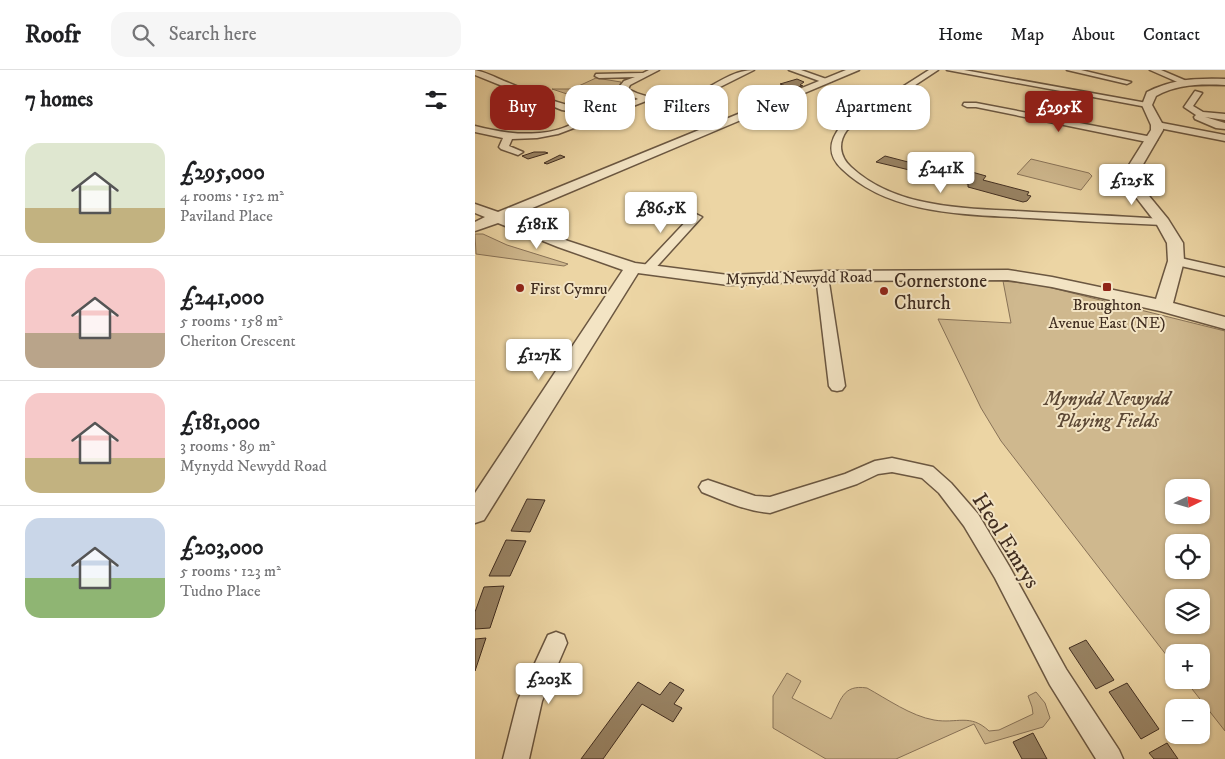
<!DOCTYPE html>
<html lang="en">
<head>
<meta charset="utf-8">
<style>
  :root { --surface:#fff; --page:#f6f6f6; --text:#202124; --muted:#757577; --line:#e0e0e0; --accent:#8f2418 }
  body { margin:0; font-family:"IM FELL DW Pica",serif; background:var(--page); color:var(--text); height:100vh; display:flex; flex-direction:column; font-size:19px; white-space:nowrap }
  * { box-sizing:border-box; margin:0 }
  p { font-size:16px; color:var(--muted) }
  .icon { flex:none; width:28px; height:28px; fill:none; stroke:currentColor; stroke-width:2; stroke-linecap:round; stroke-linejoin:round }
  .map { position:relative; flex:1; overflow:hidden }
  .sheet { display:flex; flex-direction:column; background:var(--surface); width:475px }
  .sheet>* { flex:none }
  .guide { position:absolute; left:15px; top:15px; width:475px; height:45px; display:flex; gap:10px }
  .needle { width:32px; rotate:85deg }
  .buttons { position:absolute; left:690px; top:409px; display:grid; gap:10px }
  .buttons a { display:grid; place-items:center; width:45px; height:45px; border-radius:10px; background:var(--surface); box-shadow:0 1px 4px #0004; font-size:25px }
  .price { position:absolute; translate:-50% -42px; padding:0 11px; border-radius:5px; background:#fff; color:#222; font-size:16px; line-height:32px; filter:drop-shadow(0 1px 2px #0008) }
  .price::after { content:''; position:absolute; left:50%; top:30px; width:15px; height:11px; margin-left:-8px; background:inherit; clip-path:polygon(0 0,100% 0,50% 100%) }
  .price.selected { background:var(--accent); color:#fff }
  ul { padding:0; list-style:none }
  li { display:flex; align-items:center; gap:15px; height:125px; padding:0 25px }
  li+li { border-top:1px solid var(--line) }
  li span { display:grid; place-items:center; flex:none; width:140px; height:100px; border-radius:15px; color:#555 }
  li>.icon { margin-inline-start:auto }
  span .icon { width:60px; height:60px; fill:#fffc; stroke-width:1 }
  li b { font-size:21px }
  h2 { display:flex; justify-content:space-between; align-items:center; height:60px; padding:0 25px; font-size:21px }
  .chip { padding:0 18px; border-radius:15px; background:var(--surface); box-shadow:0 1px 4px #0004; font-size:18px; line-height:45px }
  .chip.selected { background:var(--accent); color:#fff }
  header { display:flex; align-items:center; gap:30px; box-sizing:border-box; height:70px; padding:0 25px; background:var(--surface); border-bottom:1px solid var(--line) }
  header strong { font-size:24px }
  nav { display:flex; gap:28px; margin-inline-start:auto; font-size:18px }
  .search { width:350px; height:45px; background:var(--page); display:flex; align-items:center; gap:12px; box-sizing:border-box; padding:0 18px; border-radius:15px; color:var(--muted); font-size:19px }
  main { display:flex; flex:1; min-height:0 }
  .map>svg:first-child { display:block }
  .green { fill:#cfb88e; stroke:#887257; fill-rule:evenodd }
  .building { fill:#998465; stroke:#402d20 }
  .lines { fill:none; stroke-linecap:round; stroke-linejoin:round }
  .minor-casing { stroke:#6b5741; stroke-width:3 }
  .tertiary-casing { stroke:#6b5741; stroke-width:3 }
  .minor { fill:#f3e4c4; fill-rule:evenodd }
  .tertiary { fill:#f3e4c4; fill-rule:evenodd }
  .poi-dot { fill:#8f2418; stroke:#f3e4c4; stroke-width:2 }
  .labels { text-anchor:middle; stroke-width:4; stroke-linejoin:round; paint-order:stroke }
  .far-street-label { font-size:16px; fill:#402d20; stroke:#f3e4c4 }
  .far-poi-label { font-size:16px; fill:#402d20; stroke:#f3e4c4; text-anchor:start }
  .poi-label { font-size:19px; fill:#402d20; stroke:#f3e4c4; text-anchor:start }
  .park-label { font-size:19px; font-style:italic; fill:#5d4936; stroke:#f3e4c4 }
  .near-street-label { font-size:22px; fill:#402d20; stroke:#f3e4c4 }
</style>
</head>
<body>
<header>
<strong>Roofr</strong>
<div class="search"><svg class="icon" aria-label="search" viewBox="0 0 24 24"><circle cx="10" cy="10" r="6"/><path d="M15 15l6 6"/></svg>Search here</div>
<nav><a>Home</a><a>Map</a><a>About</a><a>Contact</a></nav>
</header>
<main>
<section class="sheet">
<h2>7 homes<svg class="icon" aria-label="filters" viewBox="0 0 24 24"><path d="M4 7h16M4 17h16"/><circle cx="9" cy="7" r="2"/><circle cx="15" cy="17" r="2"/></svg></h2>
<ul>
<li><span style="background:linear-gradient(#dfe7d0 65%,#c2b280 0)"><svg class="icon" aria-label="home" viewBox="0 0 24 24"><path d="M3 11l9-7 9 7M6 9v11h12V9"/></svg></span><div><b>£295,000</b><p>4 rooms · 152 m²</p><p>Paviland Place</p></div></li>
<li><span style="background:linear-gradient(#f6c9c9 65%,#b9a48a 0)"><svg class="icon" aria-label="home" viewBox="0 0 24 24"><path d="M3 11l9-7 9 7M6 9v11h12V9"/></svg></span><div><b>£241,000</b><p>5 rooms · 158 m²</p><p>Cheriton Crescent</p></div></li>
<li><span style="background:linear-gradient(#f6c9c9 65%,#c2b280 0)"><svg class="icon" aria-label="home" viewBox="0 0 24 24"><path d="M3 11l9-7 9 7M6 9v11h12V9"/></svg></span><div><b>£181,000</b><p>3 rooms · 89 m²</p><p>Mynydd Newydd Road</p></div></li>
<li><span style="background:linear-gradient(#c9d6e8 60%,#8fb573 0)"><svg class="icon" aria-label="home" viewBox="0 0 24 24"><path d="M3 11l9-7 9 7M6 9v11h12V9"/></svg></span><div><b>£203,000</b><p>5 rooms · 123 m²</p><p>Tudno Place</p></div></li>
</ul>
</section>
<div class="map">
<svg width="750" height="689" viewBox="0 0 750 689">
  <rect width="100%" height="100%" fill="#ecd5a4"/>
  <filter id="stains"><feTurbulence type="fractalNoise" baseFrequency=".004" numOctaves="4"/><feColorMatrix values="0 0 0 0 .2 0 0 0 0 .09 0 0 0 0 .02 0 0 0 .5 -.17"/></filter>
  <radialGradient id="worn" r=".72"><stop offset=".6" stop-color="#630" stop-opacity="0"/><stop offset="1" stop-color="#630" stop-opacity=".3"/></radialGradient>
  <g class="green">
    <path d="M121,8L146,12L144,17L149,25L127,32L102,23L95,25L77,19H97Z"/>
    <path d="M46,35L51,37L45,39L71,51L55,56L41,48L49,45L34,38Z"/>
    <path d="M556,89L614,103L617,106L606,120L542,104Z"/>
    <path d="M0,164H8L32,175L93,194L89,196L1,184Z"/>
    <path d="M528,211L565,215L750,261V661L710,610H726V582H699V595L526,371L506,338L463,249L536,253ZM699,418H726V445H699ZM699,472H726V500H699ZM699,528H726V555H699Z"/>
    <path d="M312,603L326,611L317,628L356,649C366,631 367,614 392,618C412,629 436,646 459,650C482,654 495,643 514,661L524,660L558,644L557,637L553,626L561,622L570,633L575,648L568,657L510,674L499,654L421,689H351L298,658V626Z"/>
  </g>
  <g class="building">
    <path d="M322,9L329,12L325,15L328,16L317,18L305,14Z"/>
    <path d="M59,82H70L73,83L53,89L47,86Z"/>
    <path d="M85,85L90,87L72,94L69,93Z"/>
    <path d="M410,86L460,99L466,94L492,98L490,100L511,106L508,110L554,122L552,125L556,126L552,131L548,132L493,117V114L401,92Z"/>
    <path d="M52,429L70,430L55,462L36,461Z"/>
    <path d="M31,470L51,471L35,506H14Z"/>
    <path d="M29,516L15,558L0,559V542L9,517Z"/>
    <path d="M11,568L0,601V569Z"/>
    <path d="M611,570L639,610L621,619L594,578Z"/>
    <path d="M163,612L185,625L195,612L209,620L199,634L207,638L198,652L167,634L128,689H106Z"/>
    <path d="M652,613L684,659L666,669L634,622Z"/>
    <path d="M558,663L572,689H547L538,672Z"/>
    <path d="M692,673L703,689H679L674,683Z"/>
  </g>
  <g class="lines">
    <defs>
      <g id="minor">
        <path d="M0,0C10,2 20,7 29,11C78,30 109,51 163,29L145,20V16L149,11L160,7L124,8L120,6L121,4L168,3L174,0H184L155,15L153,19C177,32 207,32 232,18C247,10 261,0 279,0L223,28L200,33L171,31L145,41L121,44L112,53L83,64L62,68L37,69L34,76L48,82L43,85L26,79L24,77L28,68L0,62V56C34,65 83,71 111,44L87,40L0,5Z"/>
        <path d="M314,0H326L357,11L350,13Z"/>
        <path d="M454,0H463L372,60C363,72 364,86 376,97C423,141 498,138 558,142C601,144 645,146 688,149L694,152L688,155C644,153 599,151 555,148C492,144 416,146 367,99C352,85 354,71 366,56Z"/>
        <path d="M472,0H489L672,33L676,35L672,37Z"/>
        <path d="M592,0H606L656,12L652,14Z"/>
        <path d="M675,0H686L714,12L707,14Z"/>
        <path d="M720,21L727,23L718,36L728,42L750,44V50L730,47L750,53V59L741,58L720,49L719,47L721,45L709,37Z"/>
        <path d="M489,33H501L677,67L682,70L677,73L501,37H492L488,35Z"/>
        <path d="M682,52L750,65V71L679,57V53Z"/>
        <path d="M221,144L227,147L225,149L176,203H168L166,200L168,197L217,145Z"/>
        <path d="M701,187L750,198V206L697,194L695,191Z"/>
        <path d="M347,202L353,206L370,316L367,320L362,321L357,320L354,316L341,206Z"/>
        <path d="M417,388L458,397L476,413L503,444L534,496L591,599L644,680L648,689H621L575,615L520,508L489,456L464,423L447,408L417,402L403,404L382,414L295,443C271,441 249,431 227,422L224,417L227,412L233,410L280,426L295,427L370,404L400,391Z"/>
        <path d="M81,562L89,565L92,573L67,631L54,689H28L43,630L73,565Z"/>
      </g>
      <path id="tertiary" d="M371,0H384L36,147L93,171L160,193L253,205L347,201L533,200L577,207L681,229L693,191L692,173L681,153L657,122L649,103L676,60V55L667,35L672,22C697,9 723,8 750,9V15C725,14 703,14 681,26L677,35L688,55V60L663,103L670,121L693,149L708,173L709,191L698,233L750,247V259L685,241L577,217L533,210L347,211L253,215L163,203L9,450L0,453V423L148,200L83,177L23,153L0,161V152L10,147L0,143V134L23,142Z"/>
    </defs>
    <use href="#minor" class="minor-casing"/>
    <use href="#tertiary" class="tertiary-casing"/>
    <use href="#minor" class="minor"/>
    <use href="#tertiary" class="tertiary"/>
  </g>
  <g class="poi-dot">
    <rect x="627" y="212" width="10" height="10" rx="2.5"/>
    <circle cx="45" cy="218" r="5"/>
    <circle cx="409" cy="221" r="5"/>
  </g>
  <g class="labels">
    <g class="far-street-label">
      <text transform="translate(324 207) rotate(-1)" y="6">Mynydd Newydd Road</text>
    </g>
    <g class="far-poi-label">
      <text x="55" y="224">First Cymru</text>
      <text x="632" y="240" text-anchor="middle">Broughton<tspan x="632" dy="18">Avenue East (NE)</tspan></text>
    </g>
    <g class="poi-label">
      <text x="419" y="217">Cornerstone<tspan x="419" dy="22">Church</tspan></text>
    </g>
    <g class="park-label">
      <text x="632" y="335">Mynydd Newydd<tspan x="632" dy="22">Playing Fields</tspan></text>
    </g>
    <g class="near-street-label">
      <text transform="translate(532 470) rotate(58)" y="8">Heol Emrys</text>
    </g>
  </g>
  <rect width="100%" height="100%" filter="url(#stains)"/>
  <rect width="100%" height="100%" fill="url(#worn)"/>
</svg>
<div class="buttons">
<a><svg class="needle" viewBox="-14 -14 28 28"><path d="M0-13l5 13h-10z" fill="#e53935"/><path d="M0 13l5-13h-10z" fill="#757577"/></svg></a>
<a><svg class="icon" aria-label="locate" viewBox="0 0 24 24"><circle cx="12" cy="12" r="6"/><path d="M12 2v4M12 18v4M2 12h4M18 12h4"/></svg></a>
<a><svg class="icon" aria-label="layers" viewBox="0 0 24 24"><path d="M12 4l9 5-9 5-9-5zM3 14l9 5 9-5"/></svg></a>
<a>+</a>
<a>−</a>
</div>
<b class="price selected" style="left:584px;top:63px">£295K</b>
<b class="price" style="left:466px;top:124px">£241K</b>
<b class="price" style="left:657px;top:136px">£125K</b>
<b class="price" style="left:186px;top:164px">£86.5K</b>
<b class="price" style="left:62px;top:180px">£181K</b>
<b class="price" style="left:64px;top:311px">£127K</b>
<b class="price" style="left:74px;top:635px">£203K</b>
<div class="guide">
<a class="chip selected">Buy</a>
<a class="chip">Rent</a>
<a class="chip">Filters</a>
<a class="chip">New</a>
<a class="chip">Apartment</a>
</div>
</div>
</main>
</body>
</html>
